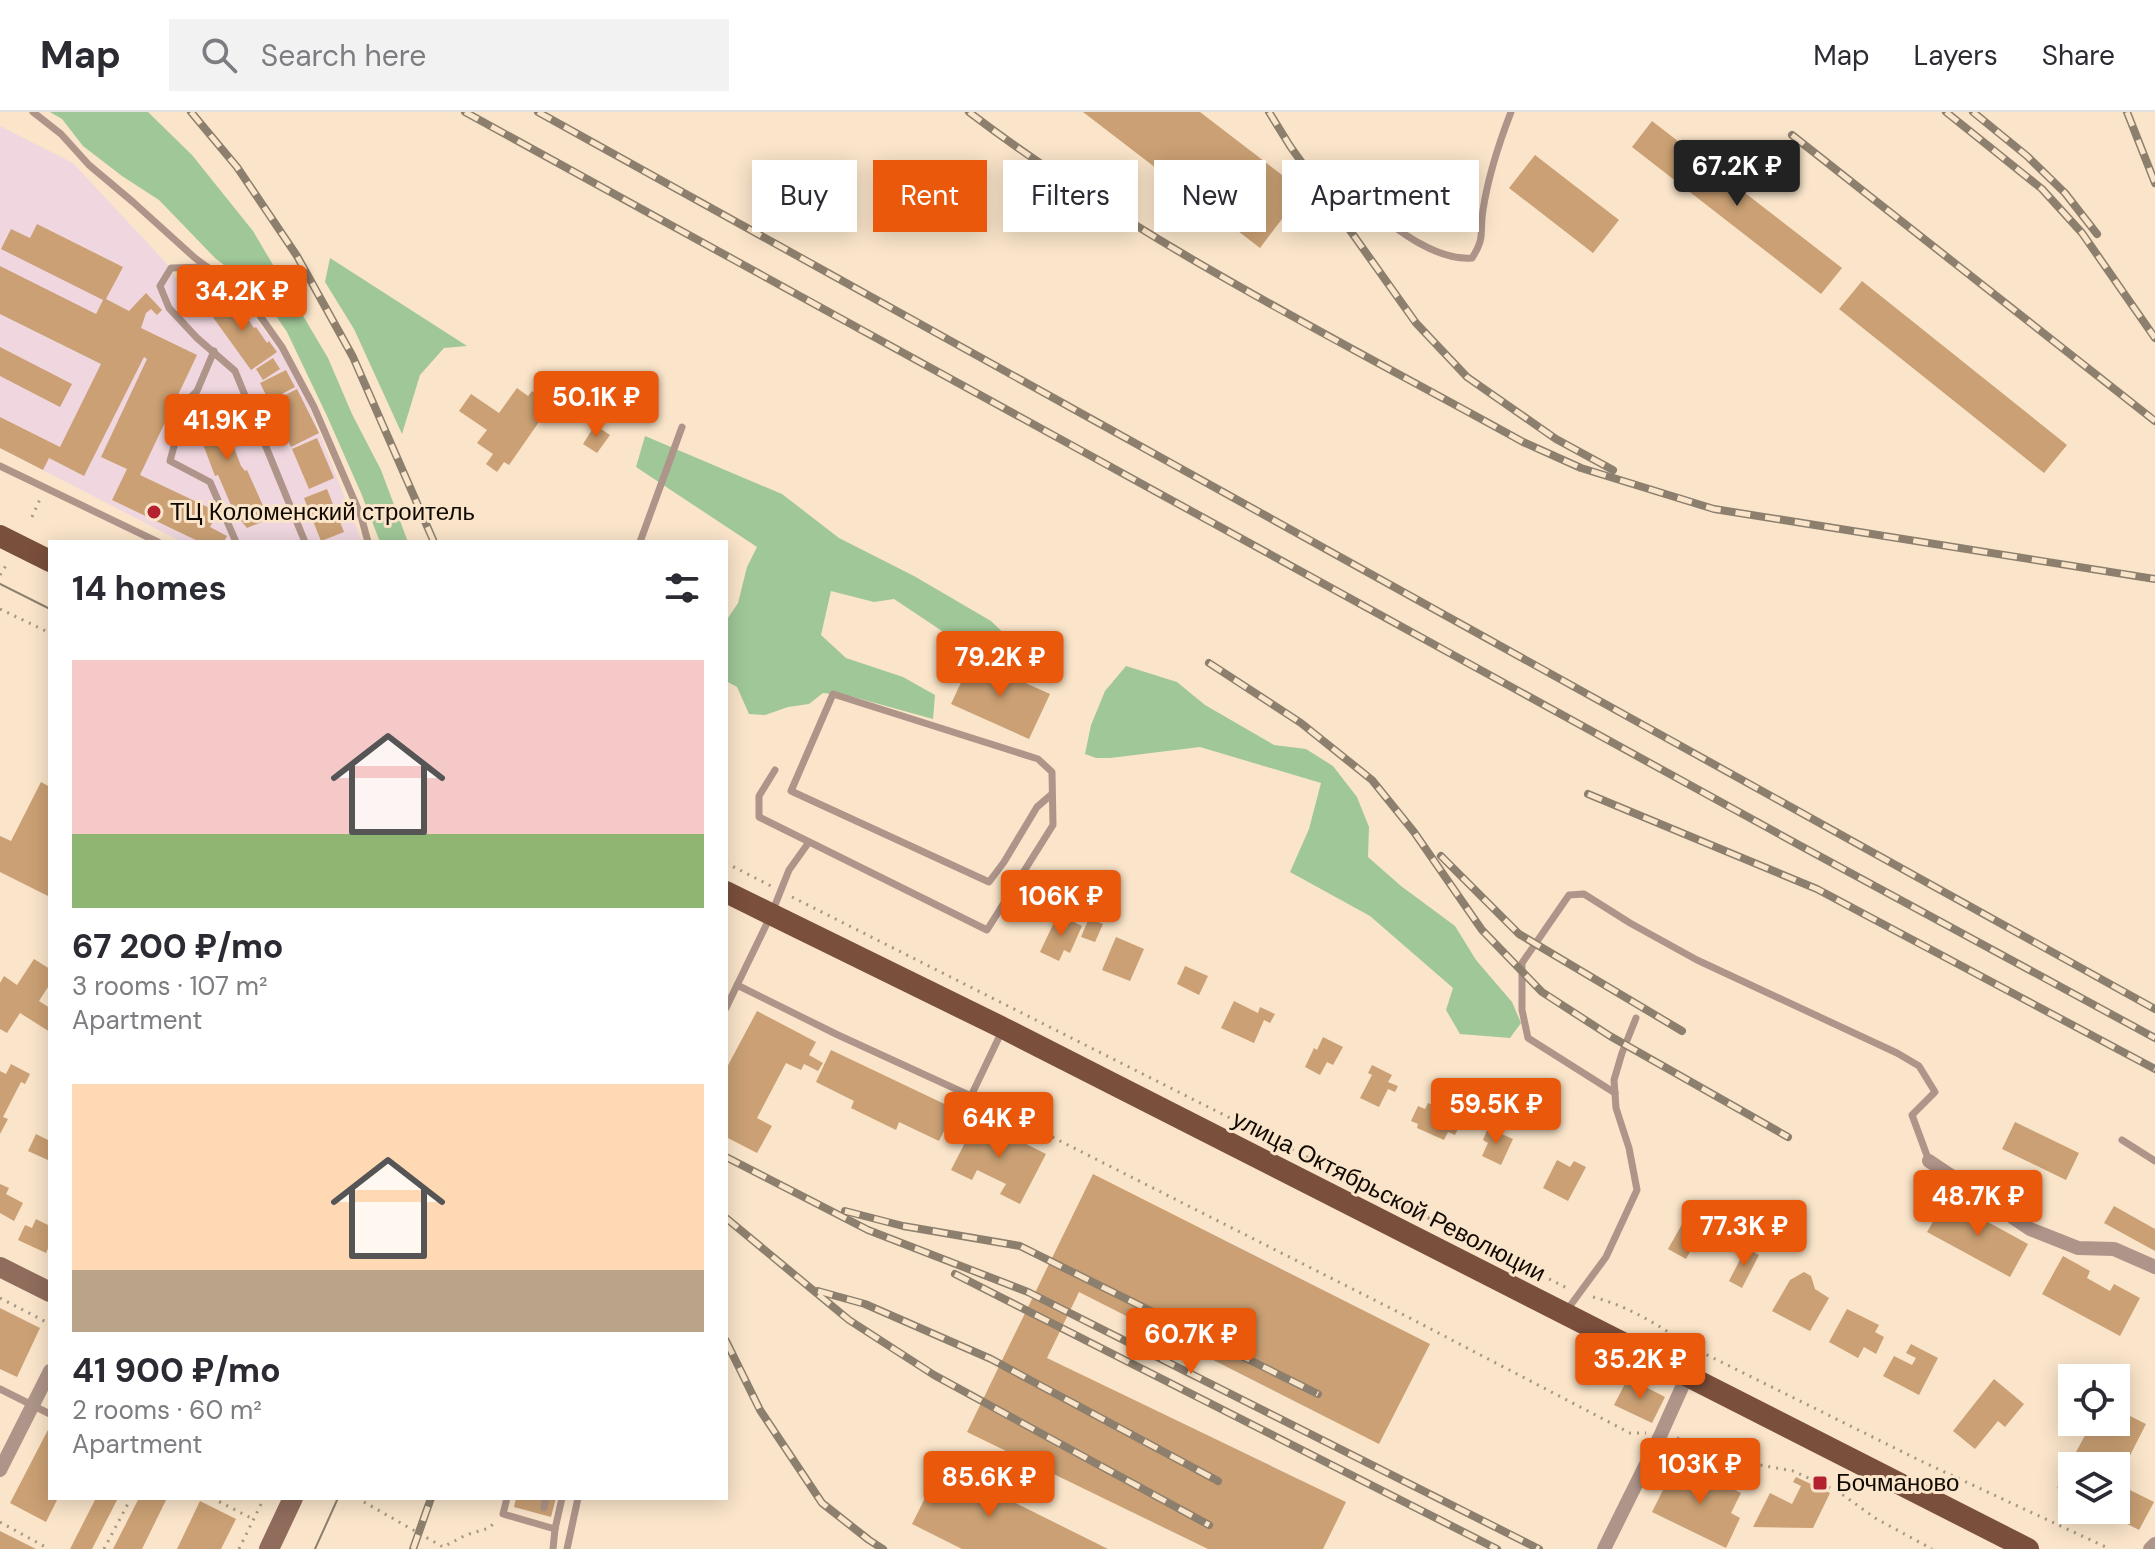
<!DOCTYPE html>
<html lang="en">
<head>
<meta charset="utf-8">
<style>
  :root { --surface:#fff; --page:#f2f2f3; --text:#2b2b33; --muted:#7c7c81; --line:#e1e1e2; --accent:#ea580c }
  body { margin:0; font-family:"DM Sans",sans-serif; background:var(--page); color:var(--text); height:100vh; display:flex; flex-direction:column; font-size:30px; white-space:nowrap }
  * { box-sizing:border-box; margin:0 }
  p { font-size:26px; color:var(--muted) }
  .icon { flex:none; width:44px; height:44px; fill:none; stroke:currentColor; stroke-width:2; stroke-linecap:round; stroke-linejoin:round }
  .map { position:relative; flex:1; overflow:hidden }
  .details { position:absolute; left:48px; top:428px; width:680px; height:960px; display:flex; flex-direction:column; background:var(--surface); border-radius:0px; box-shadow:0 4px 20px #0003 }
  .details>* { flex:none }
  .top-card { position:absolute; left:752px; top:48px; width:760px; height:72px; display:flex; gap:16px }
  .controls { position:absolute; left:2058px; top:1252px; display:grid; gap:16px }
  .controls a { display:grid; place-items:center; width:72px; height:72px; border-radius:0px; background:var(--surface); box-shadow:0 4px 20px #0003; font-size:40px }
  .price { position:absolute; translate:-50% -68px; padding:0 18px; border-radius:8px; background:var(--accent); color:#fff; font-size:26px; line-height:52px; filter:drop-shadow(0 2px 4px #0008) }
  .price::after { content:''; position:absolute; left:50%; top:48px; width:24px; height:18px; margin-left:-12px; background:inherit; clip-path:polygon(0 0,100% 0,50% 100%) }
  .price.active { background:#222; color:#fff }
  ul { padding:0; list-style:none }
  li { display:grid; align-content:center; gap:16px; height:424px; padding:0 24px }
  li span { display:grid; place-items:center; height:248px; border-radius:0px; color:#555 }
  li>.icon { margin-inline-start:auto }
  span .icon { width:144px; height:144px; fill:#fffc; stroke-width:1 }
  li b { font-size:34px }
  h2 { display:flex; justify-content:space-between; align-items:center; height:96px; padding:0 24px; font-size:34px }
  .tag { padding:0 28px; border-radius:0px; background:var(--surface); box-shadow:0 4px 20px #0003; font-size:28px; line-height:72px }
  .tag.active { background:var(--accent); color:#fff }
  header { display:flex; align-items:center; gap:48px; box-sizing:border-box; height:112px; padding:0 40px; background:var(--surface); border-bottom:2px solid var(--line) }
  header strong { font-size:38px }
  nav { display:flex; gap:44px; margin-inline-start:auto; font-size:28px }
  .search { width:560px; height:72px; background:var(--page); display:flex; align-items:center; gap:20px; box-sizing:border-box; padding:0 28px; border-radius:0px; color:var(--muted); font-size:30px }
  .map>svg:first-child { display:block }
  .commercial { fill:#f0d7df }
  .forest { fill:#a0c798 }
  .building { fill:#caa074 }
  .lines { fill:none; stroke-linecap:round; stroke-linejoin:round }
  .path { stroke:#a69682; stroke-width:3; stroke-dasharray:2 6; stroke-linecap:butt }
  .lane { stroke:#ae9489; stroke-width:7 }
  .street { stroke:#ae9489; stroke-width:14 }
  .secondary { stroke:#906c5c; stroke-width:20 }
  .primary { stroke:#7a4f3c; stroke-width:22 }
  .tram { stroke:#8d7f6d; stroke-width:2 }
  .rail-casing { stroke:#8d7f6d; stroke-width:8 }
  .rail { stroke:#fae5ca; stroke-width:5; stroke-dasharray:15; stroke-linecap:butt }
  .poi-dot { fill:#b42230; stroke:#fae5ca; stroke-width:3 }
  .labels { text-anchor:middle; stroke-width:6; stroke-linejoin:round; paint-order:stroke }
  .poi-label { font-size:24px; fill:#110a03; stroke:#fae5ca; text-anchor:start }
  .street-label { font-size:24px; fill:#110a03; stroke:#fae5ca }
</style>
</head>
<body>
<header>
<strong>Map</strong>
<div class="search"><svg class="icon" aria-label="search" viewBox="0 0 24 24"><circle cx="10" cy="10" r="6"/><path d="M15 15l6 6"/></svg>Search here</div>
<nav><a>Map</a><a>Layers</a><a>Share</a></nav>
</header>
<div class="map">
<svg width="2155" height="1437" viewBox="0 0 2155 1437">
  <rect width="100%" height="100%" fill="#fae5ca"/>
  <path class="commercial" d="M0,14L73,51L171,156L180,176H231L279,237L308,291L362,430H182L0,336Z"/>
  <g class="forest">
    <path d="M50,0H148L192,43L253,119L328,246L352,302L381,358L408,430H380L361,381L327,304L287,220L261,182L215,146L159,88L122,64L83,34L62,7Z"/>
    <path d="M330,146L467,234L444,236L420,263L402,322L354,217L325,170Z"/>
    <path d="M645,324L782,382L839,426L914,464L991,509L1013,530L993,534L951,525L894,487L874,490L831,479L821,523L846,546L903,565L935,583L933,607L850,584L823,581L809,592L788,595L765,603L749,602L737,575L726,569V509L738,491L747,455L757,435L636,355Z"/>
    <path d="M1126,554L1177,570L1205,593L1274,633L1306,637L1333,654L1357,685L1369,715L1368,745L1401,774L1455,814L1476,848L1512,890L1521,911L1510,926L1460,922L1446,898L1453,876L1370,804L1290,760L1309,717L1321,671L1200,635L1110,646H1096L1085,642L1091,613L1105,579Z"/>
  </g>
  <g class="building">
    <path d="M1083,0H1200L1303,79L1260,136Z"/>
    <path d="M1652,9L1842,156L1821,182L1632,35Z"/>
    <path d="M1535,43L1619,108L1593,141L1509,76Z"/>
    <path d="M1383,49L1437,92L1415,120L1362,77Z"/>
    <path d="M37,112L123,155L106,187L129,199L146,181L162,198L157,203L151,197L146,201L141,216L197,243L140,363L218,400L210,415L227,424L224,430H200L112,388L127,357L101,345L147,247L144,245L84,364L49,346L43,358L0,336V305L60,335L101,252L0,202V154L96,202L103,188L1,137L11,117L30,126Z"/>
    <path d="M1862,169L2067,333L2044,361L1839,197Z"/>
    <path d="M227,184L236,197L239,194L254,216L256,215L267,231L269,229L277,240L251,258L207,197Z"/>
    <path d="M0,235L72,272L60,295L0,264Z"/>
    <path d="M273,246L280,257L263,268L256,257Z"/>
    <path d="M286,258L295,275L269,289L260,271Z"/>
    <path d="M517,276L528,284L532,279L547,289L543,294L548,297L509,353L504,350L497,360L486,352L493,342L477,331L487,318L459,299L471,282L499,301Z"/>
    <path d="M297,277L319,321L291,335L269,291Z"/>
    <path d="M214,283L241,354L245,359L247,358L269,407L247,416L234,400L218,363L215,364L188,293Z"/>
    <path d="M595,313L610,323L597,341L583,332Z"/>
    <path d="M317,326L334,366L309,377L292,337Z"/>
    <path d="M327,377L344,420L321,429L304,386Z"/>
    <path d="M972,547L1050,582L1029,627L951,592Z"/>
    <path d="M41,670L50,675V785L0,760V724L11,729Z"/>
    <path d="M1058,802L1082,814L1070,841L1064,838L1059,849L1040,840Z"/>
    <path d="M1089,806L1103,812L1095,830L1081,825Z"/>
    <path d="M1116,825L1144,837L1130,869L1102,858Z"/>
    <path d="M34,847L50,857V872L39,889L50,896V920L20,901L7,921L0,917V871L4,864L17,873Z"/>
    <path d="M1185,854L1208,864L1199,883L1177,872Z"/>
    <path d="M1234,889L1258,901L1260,895L1275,902L1270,911L1264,908L1254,931L1221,916Z"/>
    <path d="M757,899L816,930L809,943L823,951L818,959L804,952L801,958L786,951L757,1006L772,1014L757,1041L726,1025V957Z"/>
    <path d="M1323,925L1343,935L1333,953L1327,950L1320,963L1305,955L1314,936L1317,938Z"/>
    <path d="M831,938L955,997L939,1029L899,1010L896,1018L851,996L854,989L816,970Z"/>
    <path d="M11,952L30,962L25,972L21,970L3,1005L8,1007L0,1022V959L6,962Z"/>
    <path d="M1372,953L1392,963L1388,970L1398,974L1395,980L1388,977L1379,995L1360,986L1372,963L1368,961Z"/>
    <path d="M1428,991L1463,1007L1455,1023L1448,1020L1444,1028L1417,1016L1418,1012L1411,1009L1418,994L1425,997Z"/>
    <path d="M977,1007L1046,1042L1020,1092L1000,1082L1006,1072L977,1058L972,1068L951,1058Z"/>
    <path d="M2015,1010L2079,1041L2066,1068L2002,1037Z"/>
    <path d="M1488,1016L1513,1027L1501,1053L1482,1044L1488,1031L1483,1028Z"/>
    <path d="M36,1022L50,1029V1049L28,1039Z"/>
    <path d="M1557,1048L1570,1055L1574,1049L1586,1055L1568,1089L1543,1076Z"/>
    <path d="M1093,1062L1430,1232L1379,1332L1079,1180L1047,1246L1346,1390L1323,1437H1208L967,1320Z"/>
    <path d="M0,1072L9,1076L6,1082L23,1091L14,1109L0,1101Z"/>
    <path d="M1946,1087L2028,1132L2010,1165L1927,1120Z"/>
    <path d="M2114,1094L2155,1117V1139L2104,1111Z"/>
    <path d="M36,1107L50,1114V1132L46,1141L18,1128L25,1113L32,1116Z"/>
    <path d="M1685,1107L1703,1116L1686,1147L1668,1137Z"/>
    <path d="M1746,1136L1759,1143L1742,1176L1729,1169Z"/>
    <path d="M2063,1144L2090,1159L2087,1166L2110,1179L2114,1172L2140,1186L2120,1224L2042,1182Z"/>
    <path d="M1804,1160L1811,1164L1815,1177L1829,1186L1810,1219L1772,1199L1790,1168Z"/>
    <path d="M0,1196L40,1216L17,1265L0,1257Z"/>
    <path d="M1847,1197L1879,1213L1875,1220L1884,1225L1876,1242L1864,1235L1858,1246L1829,1230Z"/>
    <path d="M1911,1232L1938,1246L1919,1283L1883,1264L1894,1244L1912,1253L1916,1246L1906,1241Z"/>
    <path d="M1628,1266L1665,1285L1652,1311L1614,1293Z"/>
    <path d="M1994,1267L2024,1292L2005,1315L1998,1309L1975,1337L1953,1319Z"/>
    <path d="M2116,1297L2146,1312L2116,1371V1354H2072V1384L2057,1376L2092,1310H2116Z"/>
    <path d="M50,1314V1386H58L46,1410L10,1391Z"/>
    <path d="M941,1354L1108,1437H962L912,1412Z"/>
    <path d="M1684,1354L1741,1381L1731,1401L1740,1406L1726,1436L1652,1400L1667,1370L1674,1374Z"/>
    <path d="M1796,1365L1830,1381L1813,1416L1753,1415L1770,1381L1792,1392L1801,1374L1793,1370Z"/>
    <path d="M2116,1371L2154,1390L2139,1418L2100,1398H2116Z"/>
    <path d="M96,1386H118L92,1437H70Z"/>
    <path d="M139,1386H167L142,1437H113Z"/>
    <path d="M516,1386H556L551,1405L514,1395Z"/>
    <path d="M200,1389L236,1407L221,1437H177Z"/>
    <path d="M0,1419L36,1437H0Z"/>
  </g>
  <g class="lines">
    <g class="path">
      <path d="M32,405L40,387"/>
      <path d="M0,463L7,452"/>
      <path d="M0,497L50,521"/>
      <path d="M726,751L771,774"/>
      <path d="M792,785L1567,1176"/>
      <path d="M981,989L1404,1203L1630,1321H1646"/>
      <path d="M1593,1185C1628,1194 1659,1213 1689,1234L1921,1349L2110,1437"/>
      <path d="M0,1186L50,1212"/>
      <path d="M1677,1326L1733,1348L1793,1359L1839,1380L1875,1406L1932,1437"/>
      <path d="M212,1386L253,1407"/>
      <path d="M357,1386L443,1435L466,1423L489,1416L494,1411"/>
      <path d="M0,1410L49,1437"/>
      <path d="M104,1437L131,1386"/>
      <path d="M239,1437L264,1386"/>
    </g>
    <g class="lane">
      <path d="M33,0L61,22L89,53L133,90L195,146L246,184L282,235L314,295L361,404L368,430"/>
      <path d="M1372,98C1399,119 1437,149 1472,146C1486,124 1479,121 1483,98C1488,65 1499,31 1511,0"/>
      <path d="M207,155L171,156L160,174L169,196L197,226L235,259L305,430"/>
      <path d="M214,239L197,279L186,290L170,349L210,370L236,430"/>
      <path d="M0,354L158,430"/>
      <path d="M640,430L682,315"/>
      <path d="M775,658L759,684V705L987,818L1053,713L1052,660L1038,647L833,582L791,679L989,770L1004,750L1037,695L1052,682"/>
      <path d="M737,873L838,923L971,984L1002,919"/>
      <path d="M726,896L771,803L789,758L809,730"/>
      <path d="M1615,981L1528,926L1522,898V851L1569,783L1584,782L1630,811L1697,848L1897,941L1919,954L1935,980L1912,1003L1929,1049"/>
      <path d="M2122,1028L2155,1049"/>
      <path d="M1567,1198L1606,1145L1637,1078L1629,1036L1616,996L1614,968L1622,941L1636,906"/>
      <path d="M0,1277L50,1302"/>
      <path d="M507,1386L503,1402L555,1417"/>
      <path d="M544,1396L546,1386"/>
      <path d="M553,1437L555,1417L562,1386"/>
      <path d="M567,1437L578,1386"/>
    </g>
    <g class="street">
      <path d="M1929,1049L2030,1117L2078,1136L2114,1137L2155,1155"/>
      <path d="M0,1358L50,1259"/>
      <path d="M1604,1437L1661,1322L1687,1264"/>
      <path d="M2150,1437L2155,1432"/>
    </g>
    <g class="secondary">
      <path d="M0,1155L50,1180"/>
      <path d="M269,1437L293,1386"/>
    </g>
    <g class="primary">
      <path d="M0,424L50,449"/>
      <path d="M726,780L1003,916L2028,1437"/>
    </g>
    <g class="tram">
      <path d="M0,472L50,497"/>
      <path d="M315,1437L338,1386"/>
    </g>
    <defs>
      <g id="rail">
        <path d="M191,0L237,55L297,144L353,245L434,430"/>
        <path d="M465,0L1799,733L2155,926"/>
        <path d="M538,0L2155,897"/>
        <path d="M969,0C1140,130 1335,226 1523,330L1581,356L1714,397L2155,467"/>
        <path d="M1269,0L1290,34L1416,211L1467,265L1556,327L1613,358"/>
        <path d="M1946,0L2042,77L2082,121L2155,226"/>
        <path d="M1973,0L2027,44L2065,81L2097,122"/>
        <path d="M2127,0L2155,71"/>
        <path d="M1792,23L2155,309"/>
        <path d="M1209,551L1301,611L1372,668L1414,720L1482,818L1542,880L1610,924L1788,1025"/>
        <path d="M1588,682L1817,777L2155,957"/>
        <path d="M1441,744L1519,822L1682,919"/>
        <path d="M726,1045L868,1118L1028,1180L1539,1437"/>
        <path d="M845,1099L903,1114L1020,1134L1318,1282"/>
        <path d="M726,1106L849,1208L934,1263L1209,1413"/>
        <path d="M955,1162L1497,1437"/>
        <path d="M818,1179L865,1192L991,1247L1218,1369"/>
        <path d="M726,1229L760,1298L822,1391L869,1428L883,1437"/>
        <path d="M413,1437L431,1386"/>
      </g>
    </defs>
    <use href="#rail" class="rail-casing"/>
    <use href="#rail" class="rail"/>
  </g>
  <g class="poi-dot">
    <circle cx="154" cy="400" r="8"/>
    <rect x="1812" y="1363" width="16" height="16" rx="4"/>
  </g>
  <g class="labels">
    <g class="poi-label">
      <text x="170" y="408">ТЦ Коломенский строитель</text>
      <text x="1836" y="1379">Бочманово</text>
    </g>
    <g class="street-label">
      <text transform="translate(1389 1084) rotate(27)" y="8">улица Октябрьской Революции</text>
    </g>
  </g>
</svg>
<div class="controls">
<a><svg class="icon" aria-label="locate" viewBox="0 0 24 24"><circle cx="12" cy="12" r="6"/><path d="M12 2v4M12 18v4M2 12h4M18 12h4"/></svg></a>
<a><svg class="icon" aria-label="layers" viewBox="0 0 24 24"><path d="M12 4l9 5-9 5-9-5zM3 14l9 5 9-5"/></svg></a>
</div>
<b class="price active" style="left:1737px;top:96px">67.2K ₽</b>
<b class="price" style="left:242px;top:221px">34.2K ₽</b>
<b class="price" style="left:596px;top:327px">50.1K ₽</b>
<b class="price" style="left:227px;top:350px">41.9K ₽</b>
<b class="price" style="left:1000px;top:587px">79.2K ₽</b>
<b class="price" style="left:1061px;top:826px">106K ₽</b>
<b class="price" style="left:1496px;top:1034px">59.5K ₽</b>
<b class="price" style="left:999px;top:1048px">64K ₽</b>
<b class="price" style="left:1978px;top:1126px">48.7K ₽</b>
<b class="price" style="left:1744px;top:1156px">77.3K ₽</b>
<b class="price" style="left:1191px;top:1264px">60.7K ₽</b>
<b class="price" style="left:1640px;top:1289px">35.2K ₽</b>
<b class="price" style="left:1700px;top:1394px">103K ₽</b>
<b class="price" style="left:989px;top:1407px">85.6K ₽</b>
<div class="top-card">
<a class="tag">Buy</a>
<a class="tag active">Rent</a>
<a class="tag">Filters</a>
<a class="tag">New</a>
<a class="tag">Apartment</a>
</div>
<section class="details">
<h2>14 homes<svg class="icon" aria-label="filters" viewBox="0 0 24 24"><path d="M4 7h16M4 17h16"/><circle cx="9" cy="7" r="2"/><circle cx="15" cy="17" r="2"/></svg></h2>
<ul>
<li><span style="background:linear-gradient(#f6c9c9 70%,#8fb573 0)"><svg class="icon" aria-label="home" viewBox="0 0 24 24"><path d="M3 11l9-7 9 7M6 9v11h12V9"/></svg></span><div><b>67 200 ₽/mo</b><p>3 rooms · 107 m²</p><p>Apartment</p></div></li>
<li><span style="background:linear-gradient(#ffd9b3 75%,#b9a48a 0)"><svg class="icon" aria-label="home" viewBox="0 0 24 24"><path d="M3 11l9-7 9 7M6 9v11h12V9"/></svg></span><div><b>41 900 ₽/mo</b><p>2 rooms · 60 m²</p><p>Apartment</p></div></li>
</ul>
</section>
</div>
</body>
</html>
